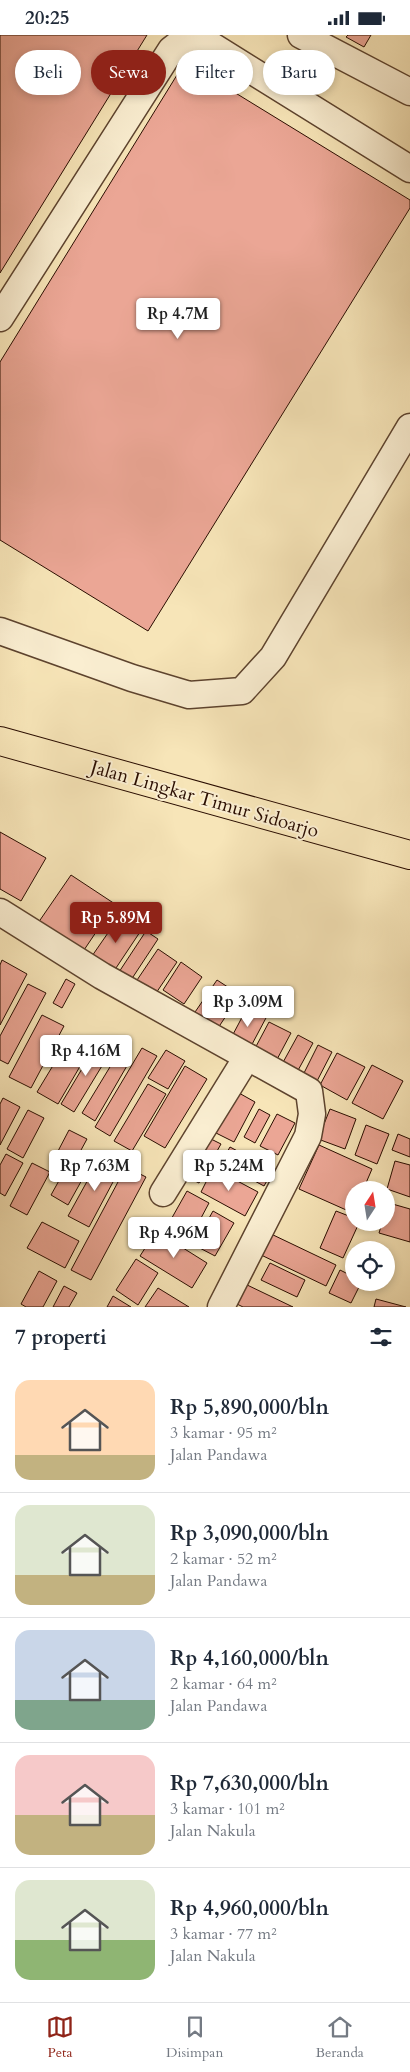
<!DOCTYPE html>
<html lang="id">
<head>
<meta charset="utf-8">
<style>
  :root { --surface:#fff; --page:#f2f2f3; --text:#1f2937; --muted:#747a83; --line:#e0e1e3; --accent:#8f2418 }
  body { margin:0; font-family:Cardo,serif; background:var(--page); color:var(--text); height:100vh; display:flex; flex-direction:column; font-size:19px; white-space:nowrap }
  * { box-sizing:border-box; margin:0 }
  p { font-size:16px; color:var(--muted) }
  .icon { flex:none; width:28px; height:28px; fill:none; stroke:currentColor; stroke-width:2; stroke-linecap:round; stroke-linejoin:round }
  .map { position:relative; height:1272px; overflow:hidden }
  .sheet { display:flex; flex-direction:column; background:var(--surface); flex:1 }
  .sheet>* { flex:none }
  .guide { position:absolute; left:15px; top:15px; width:380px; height:45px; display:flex; gap:10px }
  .needle { width:32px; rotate:12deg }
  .fabs { position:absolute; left:345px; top:1146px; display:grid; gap:10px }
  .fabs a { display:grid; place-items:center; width:50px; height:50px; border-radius:50%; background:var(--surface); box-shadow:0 2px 8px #0003; font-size:25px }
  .price { position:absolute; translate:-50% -42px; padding:0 11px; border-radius:5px; background:#fff; color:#222; font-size:16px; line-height:32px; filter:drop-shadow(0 1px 2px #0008) }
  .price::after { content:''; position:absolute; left:50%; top:30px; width:15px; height:11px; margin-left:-8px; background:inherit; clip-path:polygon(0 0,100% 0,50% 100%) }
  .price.current { background:var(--accent); color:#fff }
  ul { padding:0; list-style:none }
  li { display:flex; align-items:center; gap:15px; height:125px; padding:0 15px }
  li+li { border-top:1px solid var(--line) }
  li span { display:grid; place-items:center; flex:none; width:140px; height:100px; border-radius:15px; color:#555 }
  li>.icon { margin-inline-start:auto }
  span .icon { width:60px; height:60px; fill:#fffc; stroke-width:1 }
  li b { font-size:21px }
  h2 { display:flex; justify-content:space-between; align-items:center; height:60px; padding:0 15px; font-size:21px }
  .tag { padding:0 18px; border-radius:22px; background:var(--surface); box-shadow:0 2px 8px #0003; font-size:18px; line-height:45px }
  .tag.current { background:var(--accent); color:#fff }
  .status { display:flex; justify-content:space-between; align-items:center; height:35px; padding:0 25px; background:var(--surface); direction:ltr }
  .status svg { height:14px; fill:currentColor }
  .menu { display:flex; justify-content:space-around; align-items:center; height:70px; border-top:1px solid var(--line); background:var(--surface); font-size:14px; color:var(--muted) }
  .menu a { display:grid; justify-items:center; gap:2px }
  .menu .current { color:var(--accent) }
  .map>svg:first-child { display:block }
  .building { fill:#eba695; stroke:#2a0d00 }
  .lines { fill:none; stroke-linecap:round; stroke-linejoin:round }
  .minor-casing { stroke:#5d432e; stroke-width:29 }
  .major-casing { stroke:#2a0d00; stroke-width:30 }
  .minor { stroke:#faeed1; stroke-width:26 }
  .major { stroke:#f7e5b8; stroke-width:28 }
  .labels { text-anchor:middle; stroke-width:4; stroke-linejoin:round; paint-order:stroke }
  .street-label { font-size:19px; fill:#2a0d00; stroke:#faeed1 }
</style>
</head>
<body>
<div class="status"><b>20:25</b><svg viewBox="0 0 49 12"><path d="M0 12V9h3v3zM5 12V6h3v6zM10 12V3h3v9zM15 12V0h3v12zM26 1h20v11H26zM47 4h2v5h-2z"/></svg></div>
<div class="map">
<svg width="410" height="1272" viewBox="0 0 410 1272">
  <rect width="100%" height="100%" fill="#f7e5b8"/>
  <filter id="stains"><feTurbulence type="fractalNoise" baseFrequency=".004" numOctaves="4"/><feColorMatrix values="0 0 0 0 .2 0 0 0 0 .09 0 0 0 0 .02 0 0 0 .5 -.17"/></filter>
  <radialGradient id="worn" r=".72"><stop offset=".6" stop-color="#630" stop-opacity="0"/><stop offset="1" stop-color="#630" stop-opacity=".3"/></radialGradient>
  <g class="building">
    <path d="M0,0H147L0,238Z"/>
    <path d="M348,0H371L364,12L346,2Z"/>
    <path d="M185,27L410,165V173L148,596L0,505V327Z"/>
    <path d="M0,797L46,823L21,866L0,854Z"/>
    <path d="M71,840L115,869L82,918L38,888Z"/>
    <path d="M119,882L140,897L114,936L92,921Z"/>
    <path d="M146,896L158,904L131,945L119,937Z"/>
    <path d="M158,914L177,927L152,964L133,951Z"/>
    <path d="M2,925L27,939L0,990V930Z"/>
    <path d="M181,927L202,942L184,969L163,955Z"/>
    <path d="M66,944L75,949L62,973L53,968Z"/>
    <path d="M217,945L240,960L216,996L193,980Z"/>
    <path d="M28,949L46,958L8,1029L0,1025V1001Z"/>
    <path d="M248,971L267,981L249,1015L230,1005Z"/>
    <path d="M42,980L64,991L31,1053L9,1042Z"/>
    <path d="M269,987L291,998L274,1030L252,1019Z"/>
    <path d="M298,1000L313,1008L296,1039L281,1031Z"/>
    <path d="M69,1004L89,1016L58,1069L37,1057Z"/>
    <path d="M98,1007L111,1016L74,1077L61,1069Z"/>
    <path d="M318,1010L332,1017L316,1048L303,1040Z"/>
    <path d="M142,1013L157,1021L110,1101L95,1092Z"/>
    <path d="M166,1015L185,1026L168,1054L148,1043Z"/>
    <path d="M337,1018L365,1032L347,1065L320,1050Z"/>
    <path d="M116,1022L128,1029L95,1086L82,1078Z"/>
    <path d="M372,1030L403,1046L383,1084L352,1068Z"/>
    <path d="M185,1031L207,1044L165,1113L144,1101Z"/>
    <path d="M148,1049L166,1059L132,1116L114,1106Z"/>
    <path d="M230,1053L255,1067L234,1107L208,1094Z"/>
    <path d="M3,1063L20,1072L0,1110V1069Z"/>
    <path d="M259,1074L270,1080L255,1108L244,1102Z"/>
    <path d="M330,1074L356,1084L345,1114L318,1104Z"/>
    <path d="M28,1075L44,1083L23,1123L7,1114Z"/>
    <path d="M277,1079L295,1088L278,1120L260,1111Z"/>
    <path d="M366,1090L389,1099L377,1129L355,1120Z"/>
    <path d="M69,1095L87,1104L74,1128L57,1118Z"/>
    <path d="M398,1099L410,1104V1122L392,1115Z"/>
    <path d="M205,1101L221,1109L199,1148L183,1140Z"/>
    <path d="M319,1110L372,1134L363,1155H354L353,1178L299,1154Z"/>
    <path d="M230,1112L273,1135L264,1151L221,1128Z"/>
    <path d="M6,1119L23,1128L5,1161L0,1158V1130Z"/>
    <path d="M101,1121L121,1132L89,1192L68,1181Z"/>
    <path d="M395,1126L410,1130V1162L387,1154Z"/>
    <path d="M32,1128L50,1137L27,1180L10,1171Z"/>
    <path d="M126,1132L146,1142L91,1245L71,1235Z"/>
    <path d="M66,1133L83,1143L68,1170L51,1160Z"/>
    <path d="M213,1133L258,1157L245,1181L201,1157Z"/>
    <path d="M187,1156L209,1168L192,1200L169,1188Z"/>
    <path d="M389,1168L410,1174V1207L379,1198L382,1188H386Z"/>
    <path d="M213,1176L234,1188L215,1221L194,1210Z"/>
    <path d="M336,1176L354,1183V1188H359L343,1223L320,1213Z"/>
    <path d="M42,1187L79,1206L65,1233L27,1213Z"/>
    <path d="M156,1196L207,1228L192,1253L140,1221Z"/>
    <path d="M269,1198L336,1230L326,1251L259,1219Z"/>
    <path d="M136,1224L158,1238L138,1270L116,1255Z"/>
    <path d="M270,1228L305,1245L297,1262L261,1245Z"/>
    <path d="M340,1235L354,1242V1248H361L351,1268L329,1258Z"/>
    <path d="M39,1236L57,1246L43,1272H26L21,1269Z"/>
    <path d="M243,1248L293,1272H243L233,1267Z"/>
    <path d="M64,1251L77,1258L69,1272H53Z"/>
    <path d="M158,1253L189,1272H145Z"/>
    <path d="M113,1261L131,1272H107Z"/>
    <path d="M376,1264L406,1272H374Z"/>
  </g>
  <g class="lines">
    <defs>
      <g id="minor">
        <path d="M301,0L410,57"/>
        <path d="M0,283L171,15L185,4H201L410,134"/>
        <path d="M0,596L132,643L189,660L242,656L273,622L410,392"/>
        <path d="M0,877L102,941L309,1056L312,1079L308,1101L221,1272"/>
        <path d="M163,1158L247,1022"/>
      </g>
      <path id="major" d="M0,706L410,820"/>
    </defs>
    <use href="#minor" class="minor-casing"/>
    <use href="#major" class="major-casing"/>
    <use href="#minor" class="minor"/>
    <use href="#major" class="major"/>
  </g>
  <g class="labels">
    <g class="street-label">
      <text transform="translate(205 763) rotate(16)" y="7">Jalan Lingkar Timur Sidoarjo</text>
    </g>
  </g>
  <rect width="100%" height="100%" filter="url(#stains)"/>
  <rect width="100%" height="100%" fill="url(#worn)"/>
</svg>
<div class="fabs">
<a><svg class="needle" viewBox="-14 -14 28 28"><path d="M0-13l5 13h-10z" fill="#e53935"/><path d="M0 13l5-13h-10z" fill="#747a83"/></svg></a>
<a><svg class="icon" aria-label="locate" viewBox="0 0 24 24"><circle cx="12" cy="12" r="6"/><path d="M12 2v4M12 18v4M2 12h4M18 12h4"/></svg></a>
</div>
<b class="price" style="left:178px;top:305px">Rp 4.7M</b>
<b class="price current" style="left:116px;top:909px">Rp 5.89M</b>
<b class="price" style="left:248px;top:993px">Rp 3.09M</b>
<b class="price" style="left:86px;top:1042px">Rp 4.16M</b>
<b class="price" style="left:95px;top:1157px">Rp 7.63M</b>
<b class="price" style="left:229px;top:1157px">Rp 5.24M</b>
<b class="price" style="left:174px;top:1224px">Rp 4.96M</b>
<div class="guide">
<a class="tag">Beli</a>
<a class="tag current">Sewa</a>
<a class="tag">Filter</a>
<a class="tag">Baru</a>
</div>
</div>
<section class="sheet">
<h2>7 properti<svg class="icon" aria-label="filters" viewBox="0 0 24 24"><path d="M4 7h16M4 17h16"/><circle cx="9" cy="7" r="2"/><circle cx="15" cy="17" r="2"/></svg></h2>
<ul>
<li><span style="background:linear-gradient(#ffd9b3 75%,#c2b280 0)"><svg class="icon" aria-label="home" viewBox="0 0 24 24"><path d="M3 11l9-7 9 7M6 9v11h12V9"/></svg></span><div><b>Rp 5,890,000/bln</b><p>3 kamar · 95 m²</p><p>Jalan Pandawa</p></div></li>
<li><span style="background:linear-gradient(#dfe7d0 70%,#c2b280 0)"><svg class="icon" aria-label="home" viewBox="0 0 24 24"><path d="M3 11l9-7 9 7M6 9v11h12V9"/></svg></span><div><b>Rp 3,090,000/bln</b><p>2 kamar · 52 m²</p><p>Jalan Pandawa</p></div></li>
<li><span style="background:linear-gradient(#c9d6e8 70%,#7fa58c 0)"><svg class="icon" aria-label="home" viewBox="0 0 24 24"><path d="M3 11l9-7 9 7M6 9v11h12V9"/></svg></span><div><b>Rp 4,160,000/bln</b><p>2 kamar · 64 m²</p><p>Jalan Pandawa</p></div></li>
<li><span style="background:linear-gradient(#f6c9c9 60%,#c2b280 0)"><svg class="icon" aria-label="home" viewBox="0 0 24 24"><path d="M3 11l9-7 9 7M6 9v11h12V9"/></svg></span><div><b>Rp 7,630,000/bln</b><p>3 kamar · 101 m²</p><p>Jalan Nakula</p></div></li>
<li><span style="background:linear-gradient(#dfe7d0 60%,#8fb573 0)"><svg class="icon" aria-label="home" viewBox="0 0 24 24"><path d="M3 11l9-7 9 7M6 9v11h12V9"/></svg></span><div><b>Rp 4,960,000/bln</b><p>3 kamar · 77 m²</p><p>Jalan Nakula</p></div></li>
</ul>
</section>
<nav class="menu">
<a class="current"><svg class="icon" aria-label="map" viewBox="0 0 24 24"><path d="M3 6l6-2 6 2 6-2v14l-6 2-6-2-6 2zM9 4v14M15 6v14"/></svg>Peta</a>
<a><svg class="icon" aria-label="saved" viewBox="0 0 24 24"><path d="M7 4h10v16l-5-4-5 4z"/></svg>Disimpan</a>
<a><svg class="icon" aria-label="home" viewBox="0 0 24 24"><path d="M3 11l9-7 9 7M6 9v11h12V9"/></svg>Beranda</a>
</nav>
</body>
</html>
